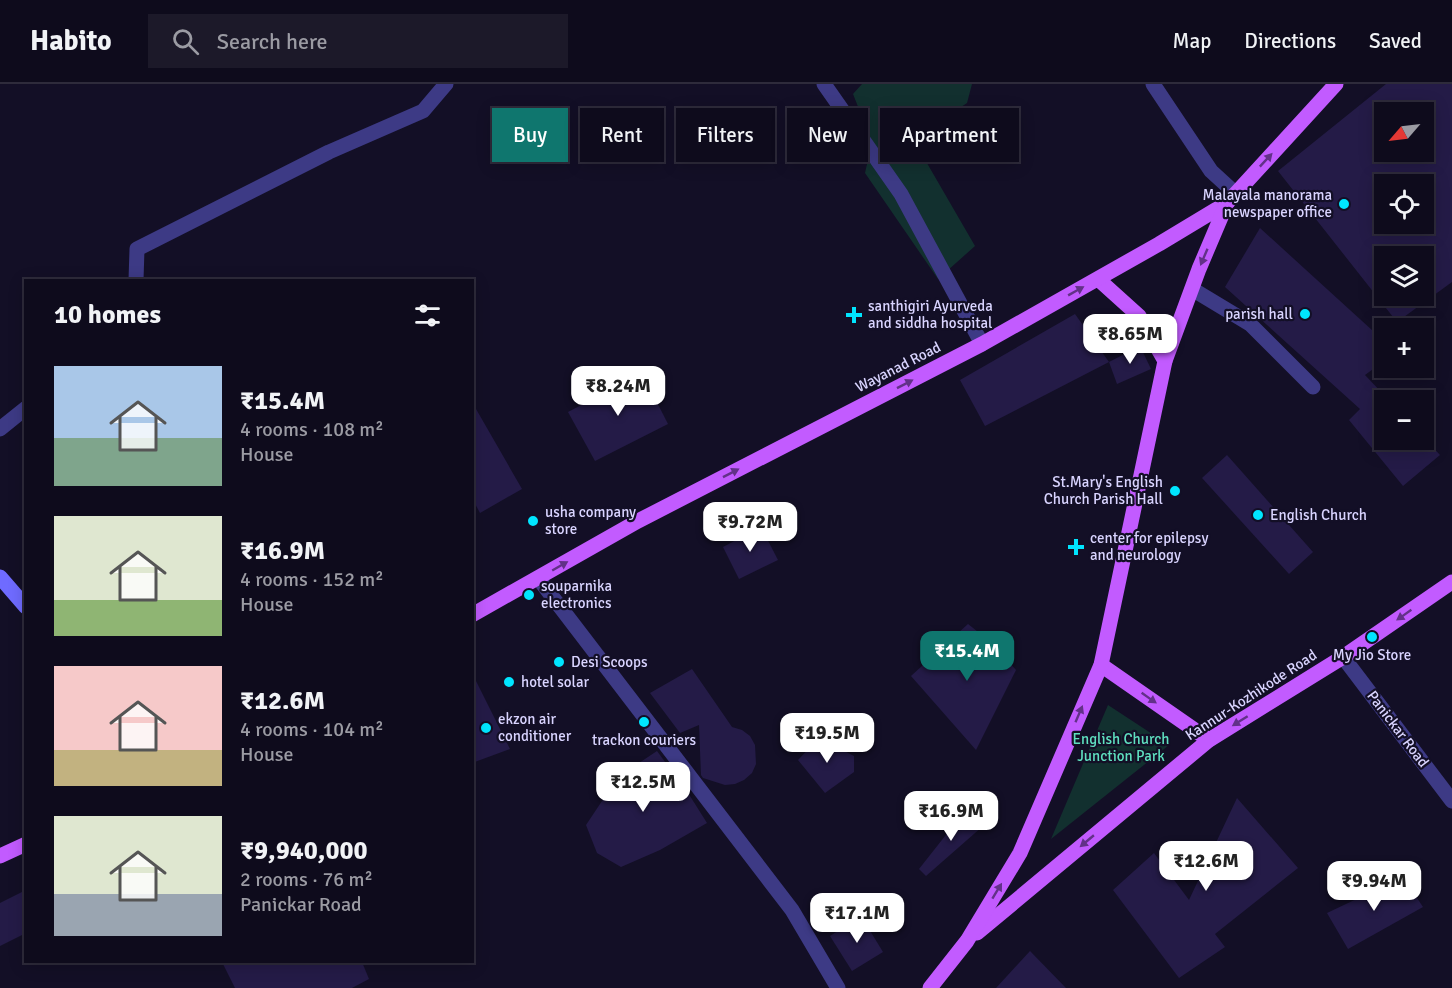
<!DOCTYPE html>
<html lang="en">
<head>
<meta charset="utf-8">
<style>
  :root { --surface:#0e0b1c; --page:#1c1929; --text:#f1f3f6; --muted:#9b9ba3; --line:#2e2b3b; --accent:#0f766e }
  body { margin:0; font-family:Signika,sans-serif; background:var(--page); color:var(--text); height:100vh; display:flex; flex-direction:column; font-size:22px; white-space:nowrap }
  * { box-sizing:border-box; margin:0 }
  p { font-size:20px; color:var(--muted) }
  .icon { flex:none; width:33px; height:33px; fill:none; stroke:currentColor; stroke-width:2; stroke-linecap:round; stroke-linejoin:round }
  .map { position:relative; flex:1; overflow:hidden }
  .drawer { position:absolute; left:24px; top:195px; width:450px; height:684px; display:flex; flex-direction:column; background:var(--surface); border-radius:0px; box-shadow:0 3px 15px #0003,0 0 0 2px var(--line) }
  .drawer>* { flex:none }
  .banner { position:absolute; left:492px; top:24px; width:570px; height:54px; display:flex; gap:12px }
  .needle { width:39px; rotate:242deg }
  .fabs { position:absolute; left:1374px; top:18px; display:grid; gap:12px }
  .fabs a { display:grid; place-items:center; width:60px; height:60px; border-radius:0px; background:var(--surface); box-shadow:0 3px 15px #0003,0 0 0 2px var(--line); font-size:30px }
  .price { position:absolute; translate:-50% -51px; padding:0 14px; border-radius:12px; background:#fff; color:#222; font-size:20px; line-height:39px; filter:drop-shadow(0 2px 3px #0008) }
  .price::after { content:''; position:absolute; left:50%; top:36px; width:18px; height:14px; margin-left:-9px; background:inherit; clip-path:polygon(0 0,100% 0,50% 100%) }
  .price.active { background:var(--accent); color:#fff }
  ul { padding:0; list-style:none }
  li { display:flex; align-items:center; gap:18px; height:150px; padding:0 30px }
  li span { display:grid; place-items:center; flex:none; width:168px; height:120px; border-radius:0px; color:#555 }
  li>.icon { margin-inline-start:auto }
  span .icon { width:72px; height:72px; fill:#fffc; stroke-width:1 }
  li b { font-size:26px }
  h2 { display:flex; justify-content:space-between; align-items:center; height:72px; padding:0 30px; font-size:26px }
  .chip { padding:0 21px; border-radius:0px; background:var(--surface); box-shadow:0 3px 15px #0003,0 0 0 2px var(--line); font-size:21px; line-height:54px }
  .chip.active { background:var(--accent); color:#fff }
  header { display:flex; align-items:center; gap:36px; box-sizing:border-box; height:84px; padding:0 30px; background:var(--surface); border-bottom:2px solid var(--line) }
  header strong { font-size:28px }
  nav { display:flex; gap:33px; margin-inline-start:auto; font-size:21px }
  .search { width:420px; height:54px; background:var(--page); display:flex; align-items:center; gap:15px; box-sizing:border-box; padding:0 21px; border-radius:0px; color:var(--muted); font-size:22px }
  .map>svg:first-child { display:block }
  .green { fill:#12302f }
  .building { fill:#241b47; fill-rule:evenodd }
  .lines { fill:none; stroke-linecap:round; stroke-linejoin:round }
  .street { stroke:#3d3a85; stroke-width:15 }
  .secondary { stroke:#6f6bff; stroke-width:15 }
  .primary { stroke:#c25bff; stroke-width:15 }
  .oneway { fill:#623188 }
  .poi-dot { fill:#00e5ff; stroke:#130f26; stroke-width:2 }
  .labels { text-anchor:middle; stroke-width:4.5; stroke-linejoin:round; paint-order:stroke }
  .poi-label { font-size:15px; fill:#d9d4ff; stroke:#130f26; text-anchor:start }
  .street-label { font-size:15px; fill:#d9d4ff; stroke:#130f26 }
  .park-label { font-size:15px; fill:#5fe0c0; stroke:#130f26 }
</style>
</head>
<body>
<header>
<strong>Habito</strong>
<div class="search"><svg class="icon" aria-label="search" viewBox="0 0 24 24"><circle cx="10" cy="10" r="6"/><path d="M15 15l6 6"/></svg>Search here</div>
<nav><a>Map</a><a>Directions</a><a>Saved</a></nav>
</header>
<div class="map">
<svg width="1452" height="904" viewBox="0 0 1452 904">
  <rect width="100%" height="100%" fill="#130f26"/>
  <g class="green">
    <path d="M862,0H972L967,19L913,55L975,162L938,195L865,89L872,58L853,10Z"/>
    <path d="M1108,621L1169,661L1051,755Z"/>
  </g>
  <g class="building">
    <path d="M1386,0H1452V198L1397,238L1278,87ZM1384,28H1424V68H1384ZM1384,100H1424V140H1384ZM1384,172H1424V212H1384Z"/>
    <path d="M1260,144L1384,257V277L1365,291L1384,311V356H1426L1440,371L1403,402L1349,336L1360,325L1225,203Z"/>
    <path d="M1075,230L1109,278L985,342L960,296Z"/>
    <path d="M1140,262L1151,285L1117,300L1109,278Z"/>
    <path d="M642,289L668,340L595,377L568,328Z"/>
    <path d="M472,318L522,405L480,429L472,414Z"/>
    <path d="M1227,371L1313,468L1289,490L1202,394Z"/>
    <path d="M761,443L778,476L739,495L723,463Z"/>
    <path d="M968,540L992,559L1016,586L976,666L911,592Z"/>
    <path d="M692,585L732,643L742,646L750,652L755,661L756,680L752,689L744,696L735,700L725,701L703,694L701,691L699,641L680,649L650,609Z"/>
    <path d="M472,589L510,665L472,679Z"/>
    <path d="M819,654L854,672V688L825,709L798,676Z"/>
    <path d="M657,667L690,712L707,739L660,766L621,783L597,769L586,741L618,693Z"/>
    <path d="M1237,714L1298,784L1215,850L1225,863L1179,894L1113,806L1154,769L1189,816Z"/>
    <path d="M964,728L983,742L926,792L919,785Z"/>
    <path d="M1403,793L1423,823L1348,865L1327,829Z"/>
    <path d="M26,806V849L0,862V819Z"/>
    <path d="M861,832L883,868L852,887L830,852Z"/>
    <path d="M1030,867L1066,904H996Z"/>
    <path d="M222,878H362L369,895L352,904H235Z"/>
  </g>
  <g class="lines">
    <g class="street">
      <path d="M824,0L901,110L982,260"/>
      <path d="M1153,0L1211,87L1235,109"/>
      <path d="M136,196L137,165L329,68L423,27L446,0"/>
      <path d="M1192,205L1250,240L1313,303"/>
      <path d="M0,345L26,324"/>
      <path d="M538,494L792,826L838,904"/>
      <path d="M1343,573L1452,717"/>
    </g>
    <path class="secondary" d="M0,493L26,523"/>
    <g class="primary">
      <path d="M1098,195L1139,232L1165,277"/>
      <path d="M472,531L638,437L982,260L1159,160L1227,119L1336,0"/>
      <path d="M1101,581L1209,656"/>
      <path d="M0,772L26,760"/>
      <path d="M977,849L1209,656L1343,573L1452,498"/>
      <path d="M930,904L967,857L1020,769L1101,581L1165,277L1199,185L1227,119"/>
    </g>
  </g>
  <defs><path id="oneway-solid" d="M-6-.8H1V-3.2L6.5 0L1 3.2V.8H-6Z" transform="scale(1.5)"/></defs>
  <g class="oneway">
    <use href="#oneway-solid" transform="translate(1266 76) rotate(-47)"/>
    <use href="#oneway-solid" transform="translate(1204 173) rotate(113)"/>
    <use href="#oneway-solid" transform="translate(1076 207) rotate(-29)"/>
    <use href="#oneway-solid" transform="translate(905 300) rotate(-27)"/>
    <use href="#oneway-solid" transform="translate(731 389) rotate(-27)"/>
    <use href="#oneway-solid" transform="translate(560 482) rotate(-30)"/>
    <use href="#oneway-solid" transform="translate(1404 531) rotate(145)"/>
    <use href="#oneway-solid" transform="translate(1149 614) rotate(35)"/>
    <use href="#oneway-solid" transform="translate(1079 630) rotate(-67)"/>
    <use href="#oneway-solid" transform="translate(1240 637) rotate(148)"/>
    <use href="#oneway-solid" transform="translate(1087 757) rotate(140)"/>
    <use href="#oneway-solid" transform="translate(997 807) rotate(-59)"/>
  </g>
  <g class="poi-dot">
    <circle cx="1344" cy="120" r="6"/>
    <circle cx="1305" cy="230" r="6"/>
    <path d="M851 222h6v6h6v6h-6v6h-6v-6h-6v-6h6z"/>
    <circle cx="1175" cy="407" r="6"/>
    <circle cx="1258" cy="431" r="6"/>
    <circle cx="533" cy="437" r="6"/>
    <path d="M1073 454h6v6h6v6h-6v6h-6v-6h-6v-6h6z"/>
    <circle cx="529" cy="511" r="6"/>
    <circle cx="1372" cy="553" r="6"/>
    <circle cx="559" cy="578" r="6"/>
    <circle cx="509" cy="598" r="6"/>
    <circle cx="644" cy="638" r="6"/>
    <circle cx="486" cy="644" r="6"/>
  </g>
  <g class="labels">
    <g class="poi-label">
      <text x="1332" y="116" text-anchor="end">Malayala manorama<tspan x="1332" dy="17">newspaper office</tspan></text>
      <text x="868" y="227">santhigiri Ayurveda<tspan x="868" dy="17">and siddha hospital</tspan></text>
      <text x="1293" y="235" text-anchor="end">parish hall</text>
      <text x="1163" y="403" text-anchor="end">St.Mary's English<tspan x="1163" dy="17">Church Parish Hall</tspan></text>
      <text x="545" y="433">usha company<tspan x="545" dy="17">store</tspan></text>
      <text x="1270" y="436">English Church</text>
      <text x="1090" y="459">center for epilepsy<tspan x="1090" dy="17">and neurology</tspan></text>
      <text x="541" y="507">souparnika<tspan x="541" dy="17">electronics</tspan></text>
      <text x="1372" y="576" text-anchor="middle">My Jio Store</text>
      <text x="571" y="583">Desi Scoops</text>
      <text x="521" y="603">hotel solar</text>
      <text x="498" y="640">ekzon air<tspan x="498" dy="17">conditioner</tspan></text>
      <text x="644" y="661" text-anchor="middle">trackon couriers</text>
    </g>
    <g class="street-label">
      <text transform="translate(898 283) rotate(-27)" y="5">Wayanad Road</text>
      <text transform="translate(1251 611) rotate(-33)" y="5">Kannur-Kozhikode Road</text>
      <text transform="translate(1398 645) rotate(53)" y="5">Panickar Road</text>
    </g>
    <g class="park-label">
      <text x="1121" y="660">English Church<tspan x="1121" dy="17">Junction Park</tspan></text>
    </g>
  </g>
</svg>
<div class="fabs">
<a><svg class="needle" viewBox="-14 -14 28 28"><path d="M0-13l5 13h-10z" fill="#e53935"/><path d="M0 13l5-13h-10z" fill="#9b9ba3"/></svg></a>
<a><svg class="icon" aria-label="locate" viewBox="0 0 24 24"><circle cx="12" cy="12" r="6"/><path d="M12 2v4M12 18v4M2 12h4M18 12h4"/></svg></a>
<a><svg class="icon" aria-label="layers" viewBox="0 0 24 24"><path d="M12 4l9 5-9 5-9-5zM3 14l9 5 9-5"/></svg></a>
<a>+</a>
<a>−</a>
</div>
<b class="price" style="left:1130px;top:281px">₹8.65M</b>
<b class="price" style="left:618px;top:333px">₹8.24M</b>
<b class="price" style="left:750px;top:469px">₹9.72M</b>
<b class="price active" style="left:967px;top:598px">₹15.4M</b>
<b class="price" style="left:827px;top:680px">₹19.5M</b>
<b class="price" style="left:643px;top:729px">₹12.5M</b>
<b class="price" style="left:951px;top:758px">₹16.9M</b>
<b class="price" style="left:1206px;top:808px">₹12.6M</b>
<b class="price" style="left:1374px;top:828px">₹9.94M</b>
<b class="price" style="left:857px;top:860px">₹17.1M</b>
<div class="banner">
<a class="chip active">Buy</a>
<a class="chip">Rent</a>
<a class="chip">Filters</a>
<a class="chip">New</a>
<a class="chip">Apartment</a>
</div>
<section class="drawer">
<h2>10 homes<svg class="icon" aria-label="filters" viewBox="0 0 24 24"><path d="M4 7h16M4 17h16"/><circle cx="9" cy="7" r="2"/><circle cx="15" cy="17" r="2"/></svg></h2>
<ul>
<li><span style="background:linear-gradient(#a9c7e8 60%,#7fa58c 0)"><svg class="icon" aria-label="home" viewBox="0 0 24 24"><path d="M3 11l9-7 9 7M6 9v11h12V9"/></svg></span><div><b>₹15.4M</b><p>4 rooms · 108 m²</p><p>House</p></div></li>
<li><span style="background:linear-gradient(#dfe7d0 70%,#8fb573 0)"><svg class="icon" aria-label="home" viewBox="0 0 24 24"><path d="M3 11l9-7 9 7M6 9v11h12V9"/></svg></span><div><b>₹16.9M</b><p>4 rooms · 152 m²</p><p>House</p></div></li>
<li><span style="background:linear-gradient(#f6c9c9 70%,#c2b280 0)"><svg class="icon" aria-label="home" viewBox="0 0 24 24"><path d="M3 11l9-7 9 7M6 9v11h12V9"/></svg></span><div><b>₹12.6M</b><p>4 rooms · 104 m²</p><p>House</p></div></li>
<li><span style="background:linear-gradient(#dfe7d0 65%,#9aa5b1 0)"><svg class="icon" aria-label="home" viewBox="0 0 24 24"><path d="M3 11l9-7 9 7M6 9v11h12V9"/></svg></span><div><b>₹9,940,000</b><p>2 rooms · 76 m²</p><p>Panickar Road</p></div></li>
</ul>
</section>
</div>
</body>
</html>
